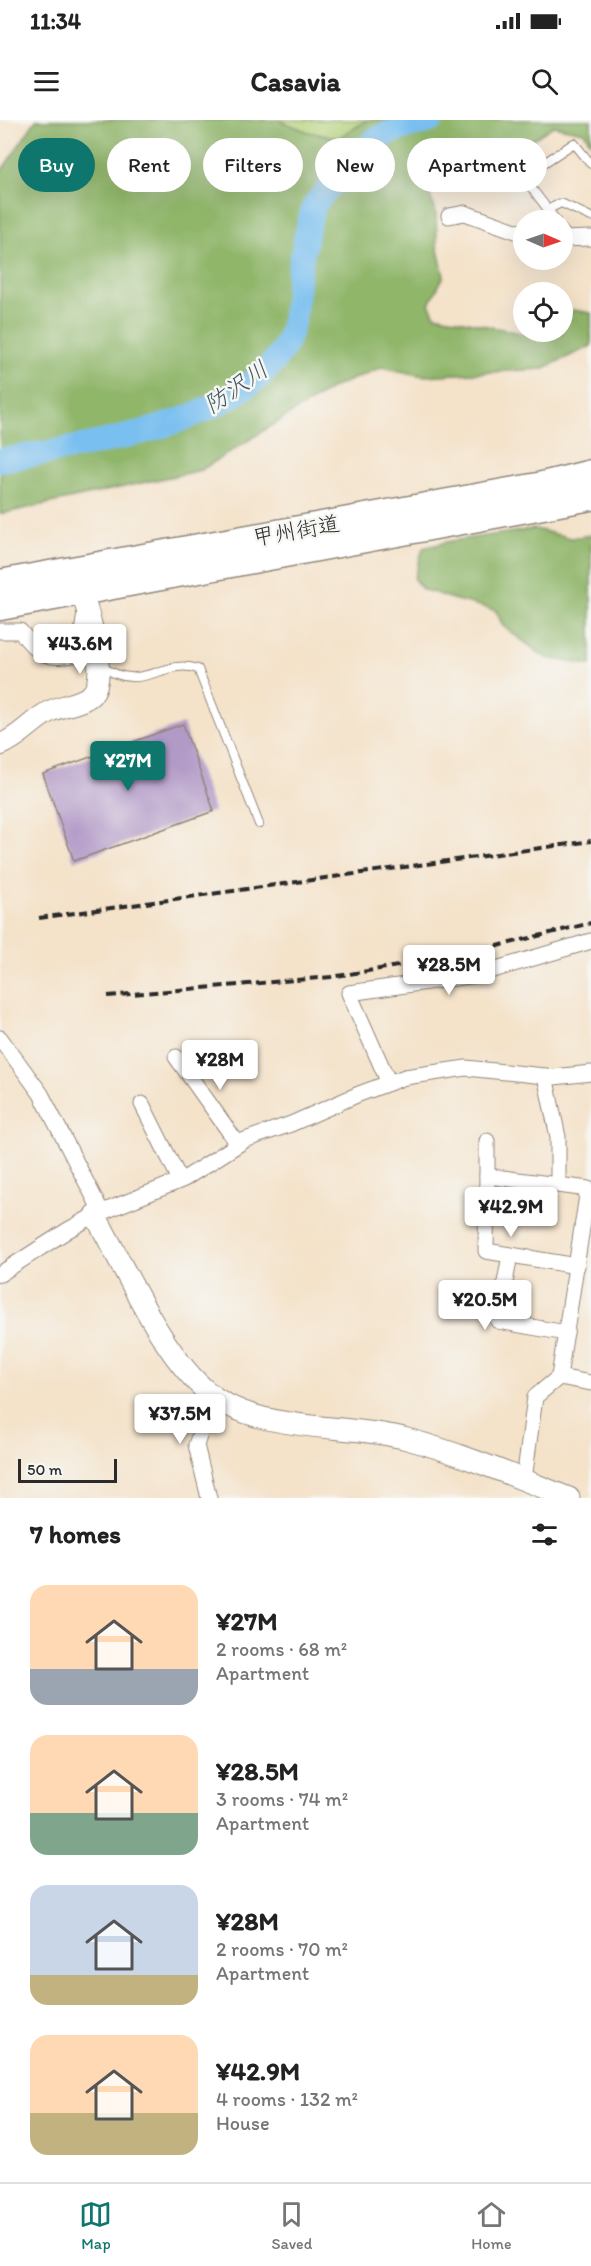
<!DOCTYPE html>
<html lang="en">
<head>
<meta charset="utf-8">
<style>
  :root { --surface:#fff; --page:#f2f2f2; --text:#222; --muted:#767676; --line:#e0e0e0; --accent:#0f766e }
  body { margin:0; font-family:Itim,"Klee One",sans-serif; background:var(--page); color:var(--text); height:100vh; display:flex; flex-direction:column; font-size:22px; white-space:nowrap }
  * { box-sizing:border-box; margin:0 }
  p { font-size:20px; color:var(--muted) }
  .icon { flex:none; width:33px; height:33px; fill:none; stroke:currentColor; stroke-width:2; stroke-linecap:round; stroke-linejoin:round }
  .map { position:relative; height:1378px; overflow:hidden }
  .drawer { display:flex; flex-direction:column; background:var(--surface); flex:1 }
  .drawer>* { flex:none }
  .guide { position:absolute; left:18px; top:18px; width:555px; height:54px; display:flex; gap:12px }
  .needle { width:39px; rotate:92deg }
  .buttons { position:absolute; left:513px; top:90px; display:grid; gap:12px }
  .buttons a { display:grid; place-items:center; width:60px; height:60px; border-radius:50%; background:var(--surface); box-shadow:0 6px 24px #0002; font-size:30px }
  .scale { position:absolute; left:18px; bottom:15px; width:99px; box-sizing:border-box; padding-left:6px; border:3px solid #2b2b2b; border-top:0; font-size:16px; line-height:21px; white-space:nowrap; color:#2b2b2b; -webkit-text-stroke:4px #f6f6f2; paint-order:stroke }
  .price { position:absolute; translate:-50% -51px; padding:0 14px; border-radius:6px; background:#fff; color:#222; font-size:20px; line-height:39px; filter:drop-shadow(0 2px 3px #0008) }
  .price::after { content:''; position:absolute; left:50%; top:36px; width:18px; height:14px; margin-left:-9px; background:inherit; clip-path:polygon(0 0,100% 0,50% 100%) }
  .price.current { background:var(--accent); color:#fff }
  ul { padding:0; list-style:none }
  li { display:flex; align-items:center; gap:18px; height:150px; padding:0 30px }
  li span { display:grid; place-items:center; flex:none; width:168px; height:120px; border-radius:18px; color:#555 }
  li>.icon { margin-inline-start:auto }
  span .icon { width:72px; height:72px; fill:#fffc; stroke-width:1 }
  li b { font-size:26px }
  h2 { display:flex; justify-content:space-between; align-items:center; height:72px; padding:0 30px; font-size:26px }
  .tag { padding:0 21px; border-radius:27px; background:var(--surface); box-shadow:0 6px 24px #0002; font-size:21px; line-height:54px }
  .tag.current { background:var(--accent); color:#fff }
  .status { display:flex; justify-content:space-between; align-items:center; height:42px; padding:0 30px; background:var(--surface); direction:ltr }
  .status svg { height:16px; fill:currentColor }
  header { display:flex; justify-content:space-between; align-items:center; height:78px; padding:0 30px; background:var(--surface); font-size:27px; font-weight:700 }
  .dock { display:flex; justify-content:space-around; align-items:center; height:84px; border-top:2px solid var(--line); background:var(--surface); font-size:16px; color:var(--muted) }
  .dock a { display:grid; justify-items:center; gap:3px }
  .dock .current { color:var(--accent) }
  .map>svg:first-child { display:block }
  .green { fill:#b6d47b; stroke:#708053; stroke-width:1.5 }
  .forest { fill:#90b66b; stroke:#5e704b; stroke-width:1.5 }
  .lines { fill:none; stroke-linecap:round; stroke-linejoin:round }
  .river { stroke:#79bff0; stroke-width:24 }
  .building { fill:#b29ac7 }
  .lane-casing { stroke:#90867a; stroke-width:10 }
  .street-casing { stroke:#90867a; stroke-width:17 }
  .secondary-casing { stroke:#90867a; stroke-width:23 }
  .highway-casing { stroke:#90867a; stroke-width:31 }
  .lane { stroke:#fff; stroke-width:8 }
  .street { stroke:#fff; stroke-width:15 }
  .secondary { stroke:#fff; stroke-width:21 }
  .highway { stroke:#fff; stroke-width:28 }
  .rail { stroke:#2b2b2b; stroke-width:4; stroke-dasharray:9 4.5; stroke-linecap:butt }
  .labels { text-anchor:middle; stroke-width:5; stroke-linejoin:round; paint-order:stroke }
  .street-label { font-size:22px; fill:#2b2b2b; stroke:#f6f6f2 }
  .water-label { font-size:24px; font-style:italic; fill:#425766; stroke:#f6f6f2 }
</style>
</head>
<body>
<div class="status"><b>11:34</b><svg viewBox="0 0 49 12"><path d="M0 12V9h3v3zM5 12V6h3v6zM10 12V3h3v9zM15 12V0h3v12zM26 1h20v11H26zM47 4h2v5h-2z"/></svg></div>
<header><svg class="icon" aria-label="menu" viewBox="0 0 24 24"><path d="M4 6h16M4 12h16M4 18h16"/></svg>Casavia<svg class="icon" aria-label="search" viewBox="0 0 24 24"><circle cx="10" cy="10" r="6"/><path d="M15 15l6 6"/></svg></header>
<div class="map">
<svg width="591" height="1378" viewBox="0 0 591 1378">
  <rect width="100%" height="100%" fill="#f6f6f2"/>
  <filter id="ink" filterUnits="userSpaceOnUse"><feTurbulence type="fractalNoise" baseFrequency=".0167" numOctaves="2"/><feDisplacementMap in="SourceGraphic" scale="12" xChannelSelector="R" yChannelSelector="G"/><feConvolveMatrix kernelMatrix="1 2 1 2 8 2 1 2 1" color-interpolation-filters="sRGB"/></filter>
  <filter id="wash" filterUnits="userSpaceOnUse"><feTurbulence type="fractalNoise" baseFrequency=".008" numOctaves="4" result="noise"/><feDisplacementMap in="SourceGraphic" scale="24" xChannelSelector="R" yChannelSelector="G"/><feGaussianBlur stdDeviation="1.35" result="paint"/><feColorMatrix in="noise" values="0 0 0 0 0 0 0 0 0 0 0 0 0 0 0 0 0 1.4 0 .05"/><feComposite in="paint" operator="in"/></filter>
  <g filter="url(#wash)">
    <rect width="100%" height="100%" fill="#f4e2c9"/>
    <path class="green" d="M278,0H368L338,18L308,12Z"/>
    <g class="forest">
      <path d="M36,0H278L308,12L338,18L368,0H591V23L584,12L553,6L486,50C458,45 445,43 426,65L436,92L437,125L444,156L429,184L435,195L535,216L545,212H562L563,202L573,190L591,193V226L542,249L423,256L382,247L332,268L201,350L0,394V53Z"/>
      <path d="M535,409L571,418L591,415V545L546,538L503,506L496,491C482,486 470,483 456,480C444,477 436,472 423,470L414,459L423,428L451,421Z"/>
    </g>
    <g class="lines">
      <path class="river" d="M0,340C82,327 228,307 279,235C297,210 295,181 299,152C303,131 307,106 314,86C316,81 369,24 376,19C388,11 417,5 432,0"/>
    </g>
    <g id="blocks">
      <path class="building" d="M183,604L214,691L74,741L43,654Z"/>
    </g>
  </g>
  <g filter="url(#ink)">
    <use href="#blocks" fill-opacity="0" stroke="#90867a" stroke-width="1.5"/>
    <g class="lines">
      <defs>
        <g id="lane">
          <path d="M547,90L561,83L591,97"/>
          <path d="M556,100L523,57L574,23L591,44"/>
          <path d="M562,109L570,118"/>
          <path d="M101,546C144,575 162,537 198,549L259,704"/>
        </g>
        <g id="street">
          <path d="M449,96L465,93L524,114"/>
          <path d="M562,119L591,118"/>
          <path d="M0,511H20C40,536 47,540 79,534L85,492"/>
          <path d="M0,918L41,974L102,1093"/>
          <path d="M176,937L238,1024"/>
          <path d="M389,963L349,873L476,855L591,821"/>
          <path d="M142,984L180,1060"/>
          <path d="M487,1021V1056L558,1065V1017L545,956"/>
          <path d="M487,1056L486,1131L577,1146"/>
          <path d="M510,1135L498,1201L566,1213"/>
          <path d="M0,1154L68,1110L95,1095L184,1059L245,1020L291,1004L359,974L405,957L466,948L554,957L591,953"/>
          <path d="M559,1257L591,1263"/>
          <path d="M524,1360L535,1277L559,1257L588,1069L558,1065"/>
          <path d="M209,1378L196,1325L213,1276"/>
        </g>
        <g id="secondary">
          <path d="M0,625C18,618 29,604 45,594C58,585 81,585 92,574C110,554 85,482 77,458"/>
          <path d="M95,1095C125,1148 159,1228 203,1268C254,1315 344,1302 407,1319C463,1334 516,1357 569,1378"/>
        </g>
        <g id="highway">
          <path d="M0,464L538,367L591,354"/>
          <path d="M0,486L591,376"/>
        </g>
      </defs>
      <use href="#lane" class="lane-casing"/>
      <use href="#street" class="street-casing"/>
      <use href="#secondary" class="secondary-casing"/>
      <use href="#highway" class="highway-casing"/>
      <use href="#lane" class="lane"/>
      <use href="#street" class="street"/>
      <use href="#secondary" class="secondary"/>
      <use href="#highway" class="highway"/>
      <g class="rail">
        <path d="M39,798L591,721"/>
        <path d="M108,876L331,857L453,837L591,803"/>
      </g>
    </g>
  </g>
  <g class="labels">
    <g class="street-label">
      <text transform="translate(296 410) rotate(-10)" y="8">甲州街道</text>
    </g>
    <g class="water-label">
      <text transform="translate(236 267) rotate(-35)" y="8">防沢川</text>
    </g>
  </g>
</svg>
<div class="buttons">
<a><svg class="needle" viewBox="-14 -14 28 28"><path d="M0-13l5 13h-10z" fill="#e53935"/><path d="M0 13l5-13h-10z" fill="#767676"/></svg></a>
<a><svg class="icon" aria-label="locate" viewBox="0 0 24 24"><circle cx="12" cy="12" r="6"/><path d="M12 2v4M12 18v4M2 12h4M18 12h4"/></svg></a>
</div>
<div class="scale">50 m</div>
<b class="price" style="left:80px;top:555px">¥43.6M</b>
<b class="price current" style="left:128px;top:672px">¥27M</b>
<b class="price" style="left:449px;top:876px">¥28.5M</b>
<b class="price" style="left:220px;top:971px">¥28M</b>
<b class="price" style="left:511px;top:1118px">¥42.9M</b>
<b class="price" style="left:485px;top:1211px">¥20.5M</b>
<b class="price" style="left:180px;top:1325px">¥37.5M</b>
<div class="guide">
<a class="tag current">Buy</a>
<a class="tag">Rent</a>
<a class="tag">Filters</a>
<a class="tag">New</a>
<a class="tag">Apartment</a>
</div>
</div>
<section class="drawer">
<h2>7 homes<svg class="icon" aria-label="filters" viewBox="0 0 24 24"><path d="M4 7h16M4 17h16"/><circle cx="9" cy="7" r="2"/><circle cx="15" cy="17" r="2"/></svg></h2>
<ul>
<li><span style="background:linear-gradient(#ffd9b3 70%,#9aa5b1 0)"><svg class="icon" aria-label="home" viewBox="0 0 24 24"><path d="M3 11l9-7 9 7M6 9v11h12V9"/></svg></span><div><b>¥27M</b><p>2 rooms · 68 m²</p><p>Apartment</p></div></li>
<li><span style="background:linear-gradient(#ffd9b3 65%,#7fa58c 0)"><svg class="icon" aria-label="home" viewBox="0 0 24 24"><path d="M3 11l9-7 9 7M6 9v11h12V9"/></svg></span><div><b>¥28.5M</b><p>3 rooms · 74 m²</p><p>Apartment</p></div></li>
<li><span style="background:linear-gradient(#c9d6e8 75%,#c2b280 0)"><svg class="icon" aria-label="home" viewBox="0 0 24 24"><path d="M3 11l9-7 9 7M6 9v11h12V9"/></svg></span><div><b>¥28M</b><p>2 rooms · 70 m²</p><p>Apartment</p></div></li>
<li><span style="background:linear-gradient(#ffd9b3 65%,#c2b280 0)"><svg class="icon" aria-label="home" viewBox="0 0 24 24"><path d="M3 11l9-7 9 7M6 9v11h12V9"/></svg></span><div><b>¥42.9M</b><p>4 rooms · 132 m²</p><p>House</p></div></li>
</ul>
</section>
<nav class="dock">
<a class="current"><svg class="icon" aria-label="map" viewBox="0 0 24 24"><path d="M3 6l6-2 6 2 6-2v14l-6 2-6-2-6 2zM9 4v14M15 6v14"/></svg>Map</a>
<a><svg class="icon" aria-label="saved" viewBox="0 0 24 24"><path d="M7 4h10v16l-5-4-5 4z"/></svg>Saved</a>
<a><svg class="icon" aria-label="home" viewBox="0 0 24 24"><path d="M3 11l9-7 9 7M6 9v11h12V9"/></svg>Home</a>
</nav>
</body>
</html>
